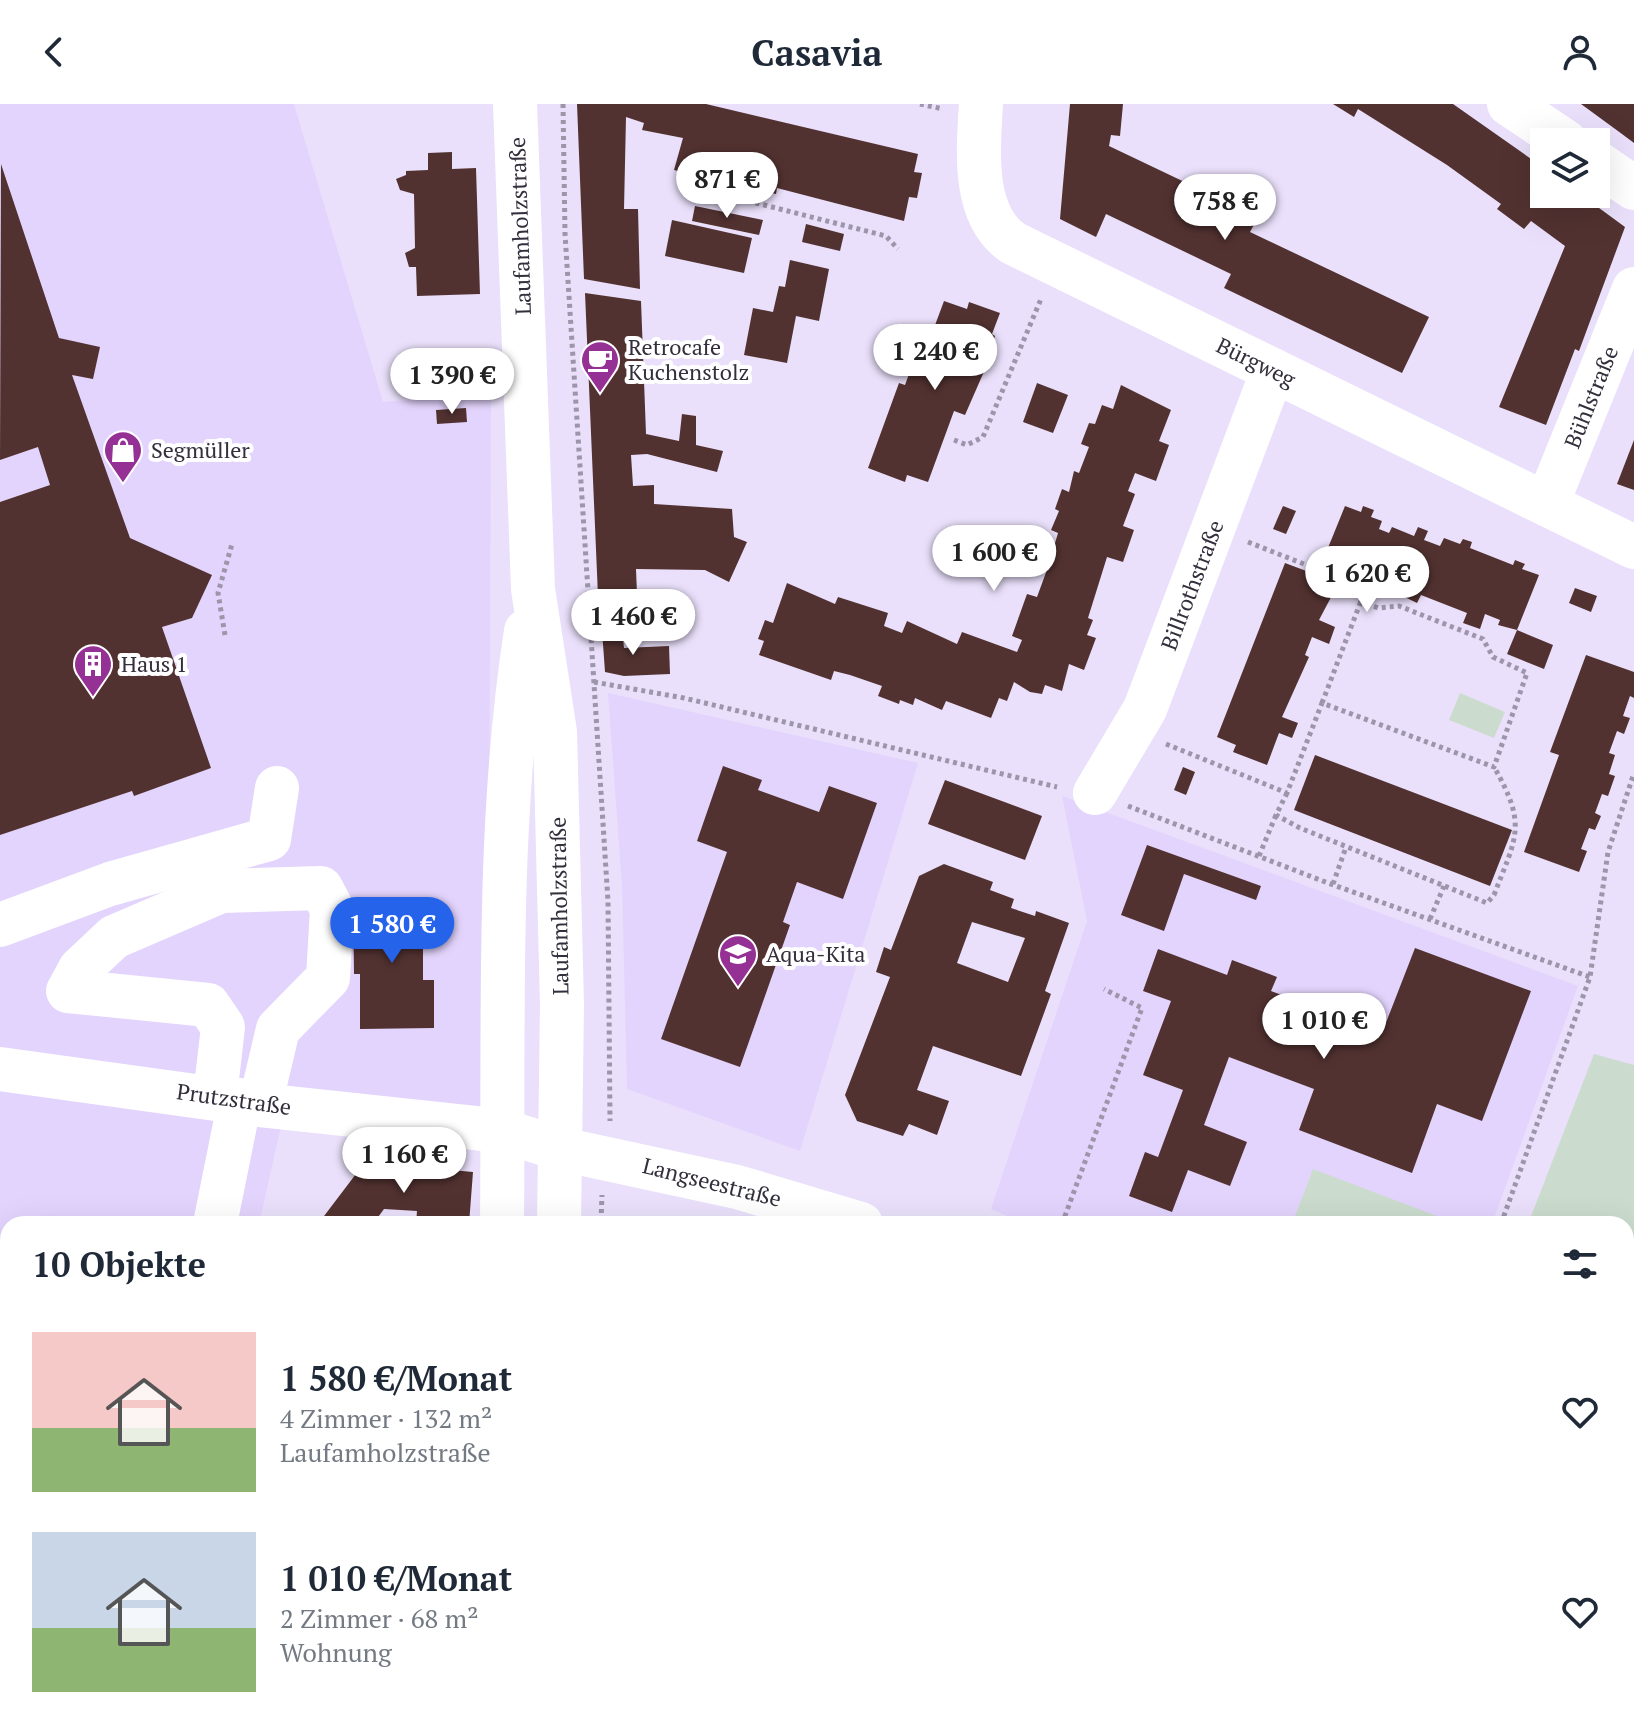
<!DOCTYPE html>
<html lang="de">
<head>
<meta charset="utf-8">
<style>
  :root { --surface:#fff; --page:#f6f6f7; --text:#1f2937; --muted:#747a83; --accent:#2563eb }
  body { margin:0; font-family:"PT Serif",serif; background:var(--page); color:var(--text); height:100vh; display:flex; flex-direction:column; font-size:30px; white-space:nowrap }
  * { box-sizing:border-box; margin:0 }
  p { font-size:26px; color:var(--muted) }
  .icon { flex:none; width:44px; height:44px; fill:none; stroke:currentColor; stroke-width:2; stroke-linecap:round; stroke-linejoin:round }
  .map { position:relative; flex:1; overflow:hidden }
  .details { position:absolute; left:0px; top:1112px; width:1634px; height:512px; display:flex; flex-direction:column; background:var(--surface); border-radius:24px 24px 0 0; box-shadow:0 8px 32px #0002 }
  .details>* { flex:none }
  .buttons { position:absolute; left:1530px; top:24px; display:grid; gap:16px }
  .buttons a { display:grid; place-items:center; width:80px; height:80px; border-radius:0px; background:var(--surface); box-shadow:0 8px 32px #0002; font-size:40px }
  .price { position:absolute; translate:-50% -68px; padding:0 18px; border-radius:28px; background:#fff; color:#222; font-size:26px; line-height:52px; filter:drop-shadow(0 2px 4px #0008) }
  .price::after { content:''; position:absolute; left:50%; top:48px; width:24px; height:18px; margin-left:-12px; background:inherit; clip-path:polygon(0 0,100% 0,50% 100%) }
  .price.active { background:var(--accent); color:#fff }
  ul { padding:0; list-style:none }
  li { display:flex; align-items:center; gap:24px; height:200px; padding:0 32px }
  li span { display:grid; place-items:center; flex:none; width:224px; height:160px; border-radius:0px; color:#555 }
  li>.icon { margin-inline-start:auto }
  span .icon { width:96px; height:96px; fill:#fffc; stroke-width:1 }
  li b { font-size:34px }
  h2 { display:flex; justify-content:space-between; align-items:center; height:96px; padding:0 32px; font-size:34px }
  header { display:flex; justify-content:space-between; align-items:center; height:104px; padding:0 32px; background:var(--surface); font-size:36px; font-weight:800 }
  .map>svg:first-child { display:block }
  .built { fill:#e3d4fd }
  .green { fill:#cbdcce }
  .building { fill:#523231; fill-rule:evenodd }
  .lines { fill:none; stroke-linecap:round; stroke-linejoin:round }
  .path { stroke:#9d95aa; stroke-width:5; stroke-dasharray:4 4; stroke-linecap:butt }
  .minor { stroke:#fff; stroke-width:44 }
  .major { stroke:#fff; stroke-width:44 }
  .labels { text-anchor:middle; stroke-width:8; stroke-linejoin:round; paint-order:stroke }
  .street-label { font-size:22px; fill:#342f3c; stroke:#fff }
  .poi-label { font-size:22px; fill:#342f3c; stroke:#fff; text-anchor:start }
</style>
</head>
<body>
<header><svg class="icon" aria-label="back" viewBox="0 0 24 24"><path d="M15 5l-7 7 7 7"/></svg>Casavia<svg class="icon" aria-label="person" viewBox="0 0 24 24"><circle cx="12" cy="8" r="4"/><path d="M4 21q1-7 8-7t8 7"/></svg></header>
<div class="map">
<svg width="1634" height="1624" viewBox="0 0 1634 1624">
  <rect width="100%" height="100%" fill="#eae0fb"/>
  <g class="built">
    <path d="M0,0H294L383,298L491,289L488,1022L284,1009L259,1120H8V1616H449L448,1624H0Z"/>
    <path d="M608,589L918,659L800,1047L627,985L622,782Z"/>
    <path d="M1062,692L1578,882L1492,1120H1026L991,1105L1087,817Z"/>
  </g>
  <g class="green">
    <path d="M1460,589L1505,608L1494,634L1449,616Z"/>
    <path d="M1594,950L1634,961V1424L1626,1419V1120H1528Z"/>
    <path d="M1313,1065L1442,1114L1440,1120H1292Z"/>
    <path d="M637,1616H823L818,1624H660Z"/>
  </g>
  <g class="building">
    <path d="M577,0H706L918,50L914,68L922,69L917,94L909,93L904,117L777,84L776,90L674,66L683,34L642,26L644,19L626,13L624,105H638L640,185L584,175Z"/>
    <path d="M1070,0H1123L1120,32L1111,31L1109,42L1258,113L1250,128L1429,213L1402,269L1224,184L1231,170L1106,110L1096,133L1060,115Z"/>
    <path d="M1333,0H1453L1544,64V90H1580L1625,123L1579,247L1575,245L1546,321L1499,303L1565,142L1531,117L1524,125L1497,105L1501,100L1447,61L1358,5L1354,13Z"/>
    <path d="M1581,0H1634V39L1622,30Z"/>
    <path d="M452,48V65L476,64L480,190L417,192L416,163H409L405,149L415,144L414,90L400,86L396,75L406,71V67L428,66V49Z"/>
    <path d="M1,60L59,234L100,243L93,275L72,271L130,434L212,471L192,514L162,523L211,664L134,692L132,687L0,731V398L50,381L38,343L0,356Z"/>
    <path d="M695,102L763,116L759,131L692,117Z"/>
    <path d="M672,116L752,134L744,169L665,152Z"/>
    <path d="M806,120L844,130L840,147L802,138Z"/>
    <path d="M790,156L829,165L819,217L796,212L787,259L744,251L753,204L773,208L779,182L785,183Z"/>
    <path d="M585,189L641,197L646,330L679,337L682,310L696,312V341L723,347L717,368L647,350L631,351L633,382L654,381V400L732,405L734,433L747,438L729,478L705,466L636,465L637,490L598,492Z"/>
    <path d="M944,197L967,205L969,198L1000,209L992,230L995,232L990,246L993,247L965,311L954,307L928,378L907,371L905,378L868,364L899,279L905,281L921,237L928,240Z"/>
    <path d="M1037,279L1068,291L1053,329L1023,318Z"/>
    <path d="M1121,281L1171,306L1159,337L1169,341L1156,377L1135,369L1128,387L1135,390L1123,422L1134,426L1123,458L1107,453L1088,514L1093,516L1087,531L1096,534L1084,566L1069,560L1062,587L1045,581L1042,590L1030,588L1014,578L1007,597L999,594L991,614L946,597L942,606L915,594L913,601L900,596L899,600L878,592L882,582L850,571L834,567L831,576L759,551L764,537L758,535L765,516L773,519L787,479L835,500L838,493L888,509L884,522L902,529L907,517L957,540L962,528L1017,548L1022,536L1012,532L1027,490L1037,493L1048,463L1058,429L1051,426L1059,407L1055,405L1062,385L1069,388L1074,367L1079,369L1089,343L1081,340L1089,319L1095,320L1102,301L1113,305Z"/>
    <path d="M466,304L467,318L437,320L436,306Z"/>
    <path d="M1634,336V386L1617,380Z"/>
    <path d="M1283,402L1296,407L1286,430L1273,425Z"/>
    <path d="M1345,402L1361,408L1363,402L1374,406L1371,413L1382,417L1379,425L1389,429L1392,423L1414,432L1418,423L1428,427L1424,436L1440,442L1444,434L1460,440L1463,435L1472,438L1470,444L1513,461L1515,456L1525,460L1522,465L1539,471L1517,526L1553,541L1544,565L1507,550L1517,526L1498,521L1500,516L1485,510L1480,525L1463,519L1467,509L1421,491L1417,499L1384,483L1380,493L1366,487L1370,478L1333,463L1328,476L1338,480L1319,516L1335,523L1329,540L1312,533L1305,551L1309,553L1282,613L1298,619L1292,634L1279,629L1267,661L1233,648L1236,641L1217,633L1285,459L1317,471Z"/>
    <path d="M1575,484L1597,492L1591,508L1569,499Z"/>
    <path d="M622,525L624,544L669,542L670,570L624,572L605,568L602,526Z"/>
    <path d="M1586,551L1634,568V594L1630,592L1623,612L1630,614L1624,630L1617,627L1609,649L1615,651L1609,670L1615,672L1608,692L1602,690L1595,709L1601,712L1595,726L1589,724L1581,745L1587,747L1579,768L1524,748L1559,651L1550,648Z"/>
    <path d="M1315,651L1512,726L1490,782L1294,706Z"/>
    <path d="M723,662L762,676L758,686L819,708L829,682L877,699L843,795L797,778L783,818L790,821L740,963L661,935L727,748L697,737Z"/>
    <path d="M1183,663L1195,668L1186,691L1174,686Z"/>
    <path d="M945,676L1042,712L1025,756L928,720Z"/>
    <path d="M1147,741L1261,782L1256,796L1184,770L1164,827L1121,811Z"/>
    <path d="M944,760L993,778L990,786L1014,795L1011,804L1035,812L1036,807L1069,819L1045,887L1051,890L1021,972L933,942L917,986L949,997L937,1031L909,1020L903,1032L857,1017L845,991L890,873L876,868L884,843L891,846L919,772ZM972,818L1025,834L1008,878L957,859Z"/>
    <path d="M353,796H423V876H434V924L360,925V870H354Z"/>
    <path d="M1415,844L1531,887L1482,1017L1437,1000L1412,1069L1299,1026L1314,985L1229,953L1204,1021L1247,1038L1230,1082L1188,1066L1172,1108L1129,1092L1145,1048L1158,1053L1183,986L1143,971L1171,897L1143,887L1158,845L1227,871L1232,856L1277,873L1271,887L1382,929Z"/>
    <path d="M365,1058L473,1068L469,1120H416L417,1107L384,1105L373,1120H318Z"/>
    <rect x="986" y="1616" width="49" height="8"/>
    <rect x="1099" y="1616" width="64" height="8"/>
    <rect x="1212" y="1616" width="64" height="8"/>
    <path d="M1375,1616H1445L1442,1624H1372Z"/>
    <path d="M1534,1616H1619L1616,1624H1531Z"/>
  </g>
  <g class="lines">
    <g class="path">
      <path d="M563,0L565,130L608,797L610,1017"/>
      <path d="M920,0L943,5"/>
      <path d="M709,87L886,132L898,145"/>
      <path d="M954,336L967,341L983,333L1041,195"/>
      <path d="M1248,438L1319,466"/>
      <path d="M225,531L218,489L232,440"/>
      <path d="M594,578L684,594L1057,683"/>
      <path d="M1322,599L1361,497"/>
      <path d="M1166,640L1287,689L1322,599L1494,663L1527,569L1493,553L1483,535L1399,502L1378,504L1361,497L1357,480L1330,470"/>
      <path d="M1287,689L1276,711L1300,724L1487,799L1494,791C1516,733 1528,722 1494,663"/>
      <path d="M1128,702L1328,779L1590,873"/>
      <path d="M1259,752L1276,711"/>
      <path d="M1333,780L1346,743"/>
      <path d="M1430,815L1444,782"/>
      <path d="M601,1117L602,1091"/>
      <path d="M1062,1120L1142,904L1104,885"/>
      <path d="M1501,1120L1590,873L1608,748L1634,669"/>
      <path d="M1044,1616V1624"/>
      <path d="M1170,1616V1624"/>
      <path d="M548,1624L549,1616"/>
      <path d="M933,1624L934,1616"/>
    </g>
    <g class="minor">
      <path d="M981,0C978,46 972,111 1013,139L1634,443"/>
      <path d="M1509,0L1566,38"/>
      <path d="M1596,58L1634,84"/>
      <path d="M1547,400L1634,185"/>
      <path d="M1095,689L1145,605L1273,266"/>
      <path d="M0,821L110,780L269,735L277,684"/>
      <path d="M0,965L260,1001L503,1027L561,1045L737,1083L861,1120"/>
      <path d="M215,992L223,923L208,901L68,887L80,865L114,833L221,787L321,784L332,805L328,874L278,925L260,1001"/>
      <path d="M215,1120L240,996"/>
      <path d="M0,1447L8,1438"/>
      <path d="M1626,1483L1634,1485"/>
      <path d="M1319,1616L1320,1624"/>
      <path d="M840,1624L846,1616"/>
    </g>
    <g class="major">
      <path d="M515,0L533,485L555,628L562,901L559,1120"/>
      <path d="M502,1120C504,922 496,722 526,527"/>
      <path d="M488,1624L489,1616"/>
    </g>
  </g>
  <defs>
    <symbol id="cafe-pin" viewBox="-11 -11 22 30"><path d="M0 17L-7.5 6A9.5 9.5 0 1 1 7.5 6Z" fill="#953095" stroke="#fff"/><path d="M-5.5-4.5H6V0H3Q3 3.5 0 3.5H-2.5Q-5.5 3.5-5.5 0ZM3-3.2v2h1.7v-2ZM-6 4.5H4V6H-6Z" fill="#fff"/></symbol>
    <symbol id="shop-pin" viewBox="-11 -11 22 30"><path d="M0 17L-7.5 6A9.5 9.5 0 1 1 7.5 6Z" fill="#953095" stroke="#fff"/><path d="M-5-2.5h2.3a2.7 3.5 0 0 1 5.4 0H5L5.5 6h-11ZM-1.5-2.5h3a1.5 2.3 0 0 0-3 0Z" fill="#fff"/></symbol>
    <symbol id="building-pin" viewBox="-11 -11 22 30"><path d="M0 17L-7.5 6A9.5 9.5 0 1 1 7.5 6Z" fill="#953095" stroke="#fff"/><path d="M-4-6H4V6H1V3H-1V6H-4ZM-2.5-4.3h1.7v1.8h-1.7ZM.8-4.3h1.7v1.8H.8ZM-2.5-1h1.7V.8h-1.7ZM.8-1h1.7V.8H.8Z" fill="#fff"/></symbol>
    <symbol id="school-pin" viewBox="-11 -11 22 30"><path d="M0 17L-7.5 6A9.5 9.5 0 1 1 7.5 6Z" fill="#953095" stroke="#fff"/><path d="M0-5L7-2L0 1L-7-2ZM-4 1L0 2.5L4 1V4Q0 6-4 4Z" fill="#fff"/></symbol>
  </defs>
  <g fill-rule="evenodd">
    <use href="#cafe-pin" x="578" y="234" width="44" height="60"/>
    <use href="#shop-pin" x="101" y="324" width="44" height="60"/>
    <use href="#building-pin" x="71" y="538" width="44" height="60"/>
    <use href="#school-pin" x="716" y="828" width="44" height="60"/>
  </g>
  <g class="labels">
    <g class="street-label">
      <text transform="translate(520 122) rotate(-92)" y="8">Laufamholzstraße</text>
      <text transform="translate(1256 258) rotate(26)" y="8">Bürgweg</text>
      <text transform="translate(1591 293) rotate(-68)" y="8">Bühlstraße</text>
      <text transform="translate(1192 481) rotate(-69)" y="8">Billrothstraße</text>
      <text transform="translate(559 802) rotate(-91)" y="8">Laufamholzstraße</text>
      <text transform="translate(234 995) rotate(8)" y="8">Prutzstraße</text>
      <text transform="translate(712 1078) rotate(14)" y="8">Langseestraße</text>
    </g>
    <g class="poi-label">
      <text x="628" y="251">Retrocafe<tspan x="628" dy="25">Kuchenstolz</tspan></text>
      <text x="151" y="354">Segmüller</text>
      <text x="121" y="568">Haus 1</text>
      <text x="766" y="858">Aqua-Kita</text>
    </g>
  </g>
</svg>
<div class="buttons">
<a><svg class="icon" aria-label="layers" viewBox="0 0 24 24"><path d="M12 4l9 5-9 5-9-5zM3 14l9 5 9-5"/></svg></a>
</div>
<b class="price" style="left:727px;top:116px">871 €</b>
<b class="price" style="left:1225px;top:138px">758 €</b>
<b class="price" style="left:935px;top:288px">1 240 €</b>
<b class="price" style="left:452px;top:312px">1 390 €</b>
<b class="price" style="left:994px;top:489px">1 600 €</b>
<b class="price" style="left:1367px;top:510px">1 620 €</b>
<b class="price" style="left:633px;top:553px">1 460 €</b>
<b class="price active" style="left:392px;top:861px">1 580 €</b>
<b class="price" style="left:1324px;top:957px">1 010 €</b>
<b class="price" style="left:404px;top:1091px">1 160 €</b>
<section class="details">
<h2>10 Objekte<svg class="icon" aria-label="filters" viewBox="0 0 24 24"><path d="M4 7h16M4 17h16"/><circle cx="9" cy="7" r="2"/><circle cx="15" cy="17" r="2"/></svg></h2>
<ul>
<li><span style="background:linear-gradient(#f6c9c9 60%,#8fb573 0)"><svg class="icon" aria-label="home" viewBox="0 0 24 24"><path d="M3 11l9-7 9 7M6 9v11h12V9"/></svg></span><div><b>1 580 €/Monat</b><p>4 Zimmer · 132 m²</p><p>Laufamholzstraße</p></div><svg class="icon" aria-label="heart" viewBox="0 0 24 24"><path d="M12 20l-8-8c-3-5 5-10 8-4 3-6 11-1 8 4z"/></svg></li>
<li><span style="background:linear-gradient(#c9d6e8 60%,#8fb573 0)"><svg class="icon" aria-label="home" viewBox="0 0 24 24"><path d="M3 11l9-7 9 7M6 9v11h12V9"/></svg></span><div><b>1 010 €/Monat</b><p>2 Zimmer · 68 m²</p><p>Wohnung</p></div><svg class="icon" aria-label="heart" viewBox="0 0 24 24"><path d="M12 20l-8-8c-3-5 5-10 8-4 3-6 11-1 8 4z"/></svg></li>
</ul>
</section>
</div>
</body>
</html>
